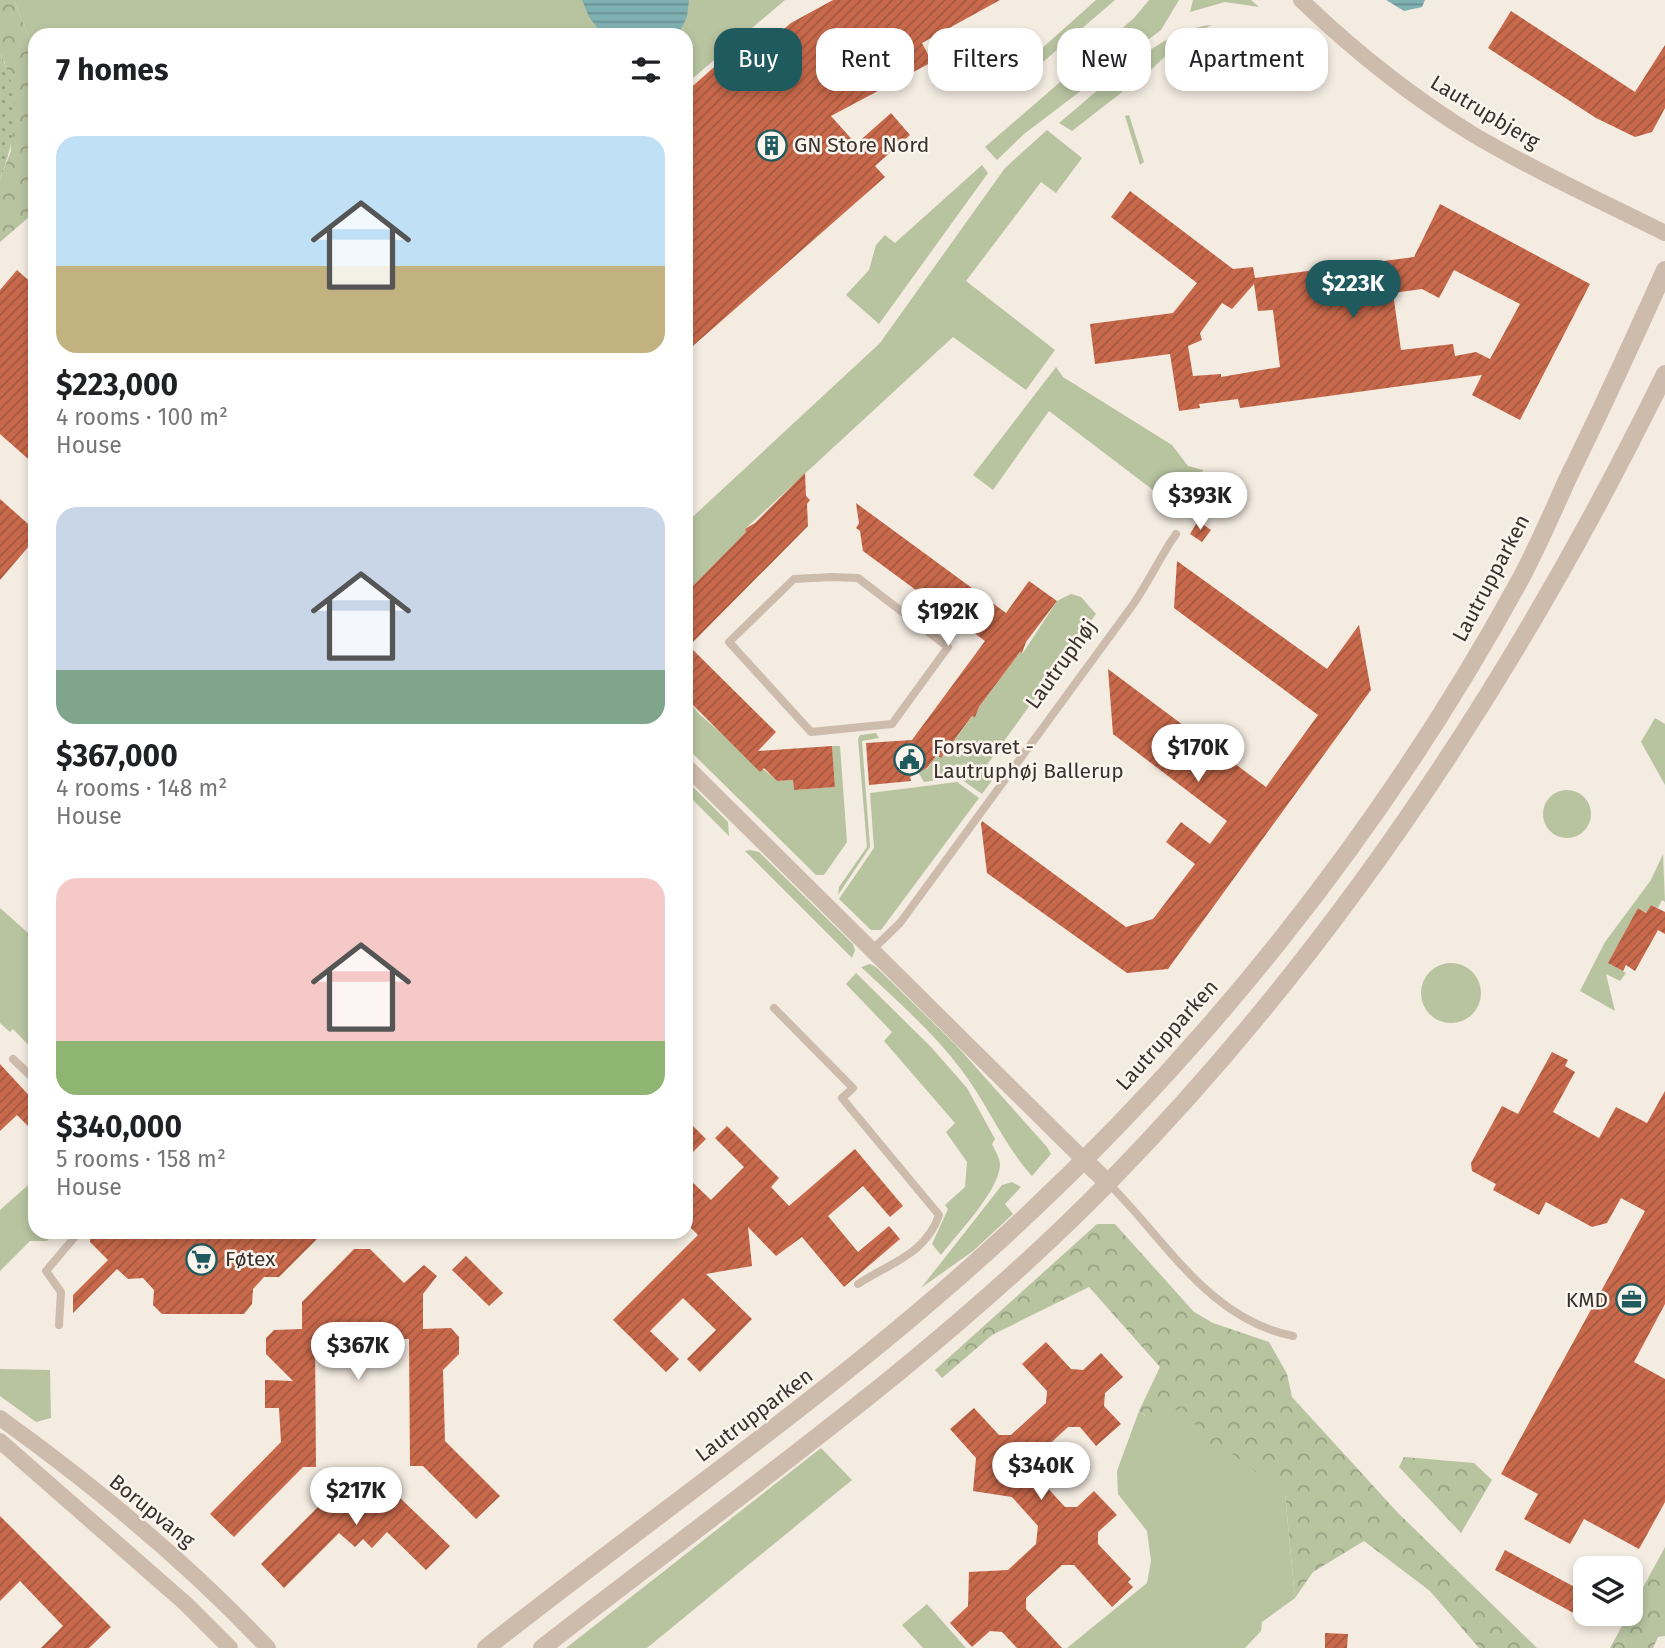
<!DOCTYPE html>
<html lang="en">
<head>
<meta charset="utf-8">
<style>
  :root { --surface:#fff; --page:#f2f2f2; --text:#202124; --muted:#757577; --accent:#1f5a5e }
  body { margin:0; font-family:"Fira Sans",sans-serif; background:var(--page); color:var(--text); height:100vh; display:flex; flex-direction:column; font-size:26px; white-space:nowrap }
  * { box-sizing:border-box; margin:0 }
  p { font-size:23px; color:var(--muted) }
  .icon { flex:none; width:38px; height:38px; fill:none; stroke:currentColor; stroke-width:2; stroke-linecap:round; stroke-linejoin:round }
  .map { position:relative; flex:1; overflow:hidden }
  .side { position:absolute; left:28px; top:28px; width:665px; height:1211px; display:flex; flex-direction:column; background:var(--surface); border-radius:21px; box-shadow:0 4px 10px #0003 }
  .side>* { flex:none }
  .banner { position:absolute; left:714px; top:28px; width:665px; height:63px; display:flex; gap:14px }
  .controls { position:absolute; left:1573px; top:1556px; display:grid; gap:14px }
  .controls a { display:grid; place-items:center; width:70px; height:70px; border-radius:14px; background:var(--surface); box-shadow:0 4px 10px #0003; font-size:35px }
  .price { position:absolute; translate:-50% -60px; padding:0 16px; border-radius:24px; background:#fff; color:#222; font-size:23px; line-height:46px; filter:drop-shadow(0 2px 4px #0008) }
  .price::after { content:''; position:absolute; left:50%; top:42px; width:21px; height:16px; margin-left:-10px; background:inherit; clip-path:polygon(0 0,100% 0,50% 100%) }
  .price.current { background:var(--accent); color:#fff }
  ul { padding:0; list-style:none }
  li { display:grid; align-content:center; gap:14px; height:371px; padding:0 28px }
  li span { display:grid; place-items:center; height:217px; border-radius:21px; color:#555 }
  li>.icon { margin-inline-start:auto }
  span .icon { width:126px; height:126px; fill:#fffc; stroke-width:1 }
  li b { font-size:30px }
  h2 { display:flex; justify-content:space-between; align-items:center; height:84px; padding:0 28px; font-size:30px }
  .pill { padding:0 24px; border-radius:21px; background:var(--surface); box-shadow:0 4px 10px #0003; font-size:24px; line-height:63px }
  .pill.current { background:var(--accent); color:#fff }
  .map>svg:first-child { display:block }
  .green { fill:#b8c4a0 }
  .forest { fill:url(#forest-crowns) }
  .park { fill:url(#park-dots) }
  .water { fill:url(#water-rules) }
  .building { fill:url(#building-hatch); fill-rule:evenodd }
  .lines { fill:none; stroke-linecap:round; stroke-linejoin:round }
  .service { stroke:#cdbbac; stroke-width:8 }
  .minor { stroke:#cdbbac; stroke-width:16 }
  .tertiary { stroke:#cdbbac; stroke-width:18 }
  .labels { text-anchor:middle; stroke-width:5; stroke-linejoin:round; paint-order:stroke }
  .street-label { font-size:21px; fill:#3b302b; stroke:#fbf5ee }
  .poi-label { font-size:21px; fill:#3b302b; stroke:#fbf5ee; text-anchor:start }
</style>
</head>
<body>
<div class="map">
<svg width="1665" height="1648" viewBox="0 0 1665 1648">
  <defs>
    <pattern id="forest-crowns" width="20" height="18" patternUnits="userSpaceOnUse" patternTransform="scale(1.75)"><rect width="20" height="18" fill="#b8c4a0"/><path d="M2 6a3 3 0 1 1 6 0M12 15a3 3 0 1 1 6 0" fill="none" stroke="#97a083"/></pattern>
    <pattern id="park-dots" width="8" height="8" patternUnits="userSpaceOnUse" patternTransform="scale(1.75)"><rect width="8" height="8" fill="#b8c4a0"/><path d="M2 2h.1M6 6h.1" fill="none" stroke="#97a083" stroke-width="1.8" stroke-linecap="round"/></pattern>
    <pattern id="water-rules" width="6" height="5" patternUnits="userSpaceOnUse" patternTransform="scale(1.75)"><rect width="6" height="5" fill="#7fb0b2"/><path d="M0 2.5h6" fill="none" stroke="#699091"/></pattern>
    <pattern id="building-hatch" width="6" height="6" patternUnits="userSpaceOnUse" patternTransform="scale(1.75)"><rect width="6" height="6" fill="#c8694b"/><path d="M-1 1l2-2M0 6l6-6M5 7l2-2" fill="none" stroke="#a4573f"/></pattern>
  </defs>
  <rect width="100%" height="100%" fill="#f4ebe1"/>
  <g class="green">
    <path d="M14,0H785L686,84V35H35V51Z"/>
    <path d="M1096,0H1115L1022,80L1009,72L1013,59L1021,67Z"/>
    <path d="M1149,0H1179L1161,30L1024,134L997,160L985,147L1134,18Z"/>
    <path d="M1193,0H1251L1259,7L1225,2L1190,12Z"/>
    <path d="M1212,25L1185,37L1153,68L1072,131L1059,123C1099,91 1161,28 1212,25Z"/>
    <path d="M1129,115L1144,162L1140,165L1125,116Z"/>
    <path d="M1047,130L1082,158L1056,193L1041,182L966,281L1055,350L1026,390L953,337L745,529L746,532L686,593V523L880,343L1005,168Z"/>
    <path d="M982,165L988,173L879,324L846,295L869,270L876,245L885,235L895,243Z"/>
    <path d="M1056,367L1063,377L1172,445L1188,466L1203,470L1186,515L1049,411L993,490L973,475Z"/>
    <path d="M1071,594L1081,597L1096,614L986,766L996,775L982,794L958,777L924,782L917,770L927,769L937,755L942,757L1020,652L1023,653L1057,601Z"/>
    <path d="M686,698L699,714L777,781L793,780L794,790L835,787L832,746H840L847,842L824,875H816L686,747Z"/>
    <path d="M1655,718L1665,724V785L1641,742Z"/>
    <path d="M876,733L879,738L862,741L870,847L838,895L839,887L867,847L858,739L860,735Z"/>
    <path d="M686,780L728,822L729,836L686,793Z"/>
    <path d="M957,782L979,798L881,930H871L839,899L874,848L870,793Z"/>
    <circle cx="1567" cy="814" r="24"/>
    <path d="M750,850L759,852L853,944L855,950L852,958L745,851Z"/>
    <path d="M1663,854L1665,902L1662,900L1658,908L1651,905L1647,913L1638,908L1609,963L1626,973L1620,981L1606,974L1615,1011L1580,991L1605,942L1651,880Z"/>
    <path d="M0,908L35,939V1058L31,1054L34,1051L13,1029L10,1032L0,1023Z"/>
    <circle cx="1451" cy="993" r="30"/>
    <path d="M870,964L876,967L956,1045L1047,1147L1051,1154L1032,1176C1003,1144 987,1103 960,1068C932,1031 895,999 861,967Z"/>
    <path d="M856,973L931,1047L967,1088L995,1139L992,1144C995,1151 1000,1157 1000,1165C999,1191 957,1234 941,1255L932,1244L948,1209L945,1205L965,1187L967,1162L946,1132L955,1123L884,1041L892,1032L846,984Z"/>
    <path d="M35,1179V1232H56L47,1241H30L0,1271V1210Z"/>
    <path d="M1012,1182L1021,1187L1005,1204L1013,1214L973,1251L921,1288L1002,1185Z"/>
    <path d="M1176,1353L1285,1494L1295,1598L1262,1622L1261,1631L1245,1648H1067L1147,1583L1151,1561L1147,1531L1118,1494L1117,1471L1139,1411L1145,1416Z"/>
    <path d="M0,1369L50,1370L51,1418L36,1422L0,1396Z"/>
    <path d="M821,1448L852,1480L647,1648H566Z"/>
    <path d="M927,1604L966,1648H923L902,1625Z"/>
  </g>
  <g class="forest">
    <path d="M0,0H14L35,51V197L29,217L0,242V179L11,151L5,63L0,54Z"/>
    <path d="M1097,1224H1115L1194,1312L1213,1323L1269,1342L1287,1374L1292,1397L1398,1513L1537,1648H1479L1430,1591L1364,1541L1313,1572L1295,1598L1285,1494L1231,1453L1218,1454L1182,1407L1155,1423L1139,1411L1160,1367L1089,1287L992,1335L942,1378L935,1370Z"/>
    <path d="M1404,1457L1474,1463L1492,1480L1461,1533L1399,1467Z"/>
    <path d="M1665,1547V1636L1658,1637L1653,1648H1610Z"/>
  </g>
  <path class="park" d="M0,54C22,93 16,140 0,179Z"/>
  <g class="water">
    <path d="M582,0H689L687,17L678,35H603L589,17Z"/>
    <path d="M1386,0H1425L1422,7L1404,11Z"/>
  </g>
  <g class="building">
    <path d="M833,0H1000L922,43L932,62L831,116L856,144L891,113L910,135L875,166L885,177L686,352V92L756,30L767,43L791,23Z"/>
    <path d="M1511,11L1635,92L1665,45V108L1652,132L1635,137L1596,118L1488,48Z"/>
    <path d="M1130,191L1233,269L1253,267L1255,278L1414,257L1440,204L1590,284L1520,420L1472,395L1482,375L1240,408L1238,399L1199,404L1200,408L1179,411L1170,354L1095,364L1090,324L1173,313L1197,283L1111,217ZM1454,270L1520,304L1490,359L1476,352L1455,356L1453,344L1401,350L1393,293L1422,289L1439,298ZM1254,284L1258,311L1273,310L1280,367L1221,377V374L1193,376L1188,346L1202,340L1200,333L1222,303L1232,309Z"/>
    <path d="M17,270L35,286V465L0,434V290Z"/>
    <path d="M805,473L806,496L810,500L807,504L808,526L689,646L776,732L758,751L832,746L835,787L794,790L793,780L777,781L764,768L760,772L686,698V593L746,532L745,529L755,523Z"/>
    <path d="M0,499L35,530V539L0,580Z"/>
    <path d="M856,503L1006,613L1029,581L1057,601L1026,642L1022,653L1020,652L979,707L975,717L972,716L941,758L937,755L927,768L910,777L911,781L869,785L866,743L912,740L985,641L863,551L860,531L856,528L859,523Z"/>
    <path d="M1198,521L1211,530L1202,542L1190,534Z"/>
    <path d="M1177,561L1327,669L1359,625L1371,690L1168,969L1127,973L987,873L981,824L982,821L1126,927L1153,919L1195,864L1166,842L1181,822L1210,844L1227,821L1113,734L1108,669L1266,787L1318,715L1174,608Z"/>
    <path d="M1651,905L1665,912V934L1658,930L1635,971L1626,965L1623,971L1608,963L1638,908L1646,913Z"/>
    <path d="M1552,1052L1568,1060L1565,1066L1575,1072L1553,1112L1599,1138L1616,1107L1647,1123L1665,1091V1304L1634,1362L1665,1379V1502L1639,1549L1584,1519L1570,1544L1524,1519L1538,1494L1501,1474L1645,1211L1621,1198L1607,1223L1592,1227L1546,1202L1539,1215L1493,1190L1496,1184L1472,1171L1471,1163L1502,1106L1518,1114Z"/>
    <path d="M0,1064L35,1102V1133L17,1115L0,1131Z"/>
    <path d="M693,1126L706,1139L686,1159V1134Z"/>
    <path d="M727,1126L779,1178L771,1187L789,1206L855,1149L903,1206L890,1217L863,1186L828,1216L858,1252L889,1226L900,1239L844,1287L802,1237L776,1256L748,1227L752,1266L706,1274L752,1319L700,1372L687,1359L716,1330L683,1298L650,1331L679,1359L666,1372L613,1320L698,1235L686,1223V1176L711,1200L744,1167L715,1138Z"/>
    <path d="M90,1232H324L279,1277H264L253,1289L252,1304L244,1314H162L153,1305L154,1290L143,1278L128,1279L117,1269L73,1313V1295L108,1260L90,1242Z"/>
    <path d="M354,1249H370L404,1283L424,1265L437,1276L423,1294V1329L451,1328L459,1337V1354L443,1370L445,1441L500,1496L476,1519L423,1466H410L409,1339L373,1338V1344H352V1339L315,1340L316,1467H303L234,1537L210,1514L281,1442L279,1408H265V1380L293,1381L266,1354V1338L274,1330L302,1329V1302Z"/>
    <path d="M466,1256L503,1293L489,1306L452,1270Z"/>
    <path d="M1046,1342L1071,1369L1083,1370L1101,1353L1123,1377L1105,1393L1104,1406L1121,1424L1096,1446L1080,1427H1068L1032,1460V1471L1065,1507H1077L1094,1491L1117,1515L1098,1532V1544L1131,1579L1128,1582L1133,1587L1112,1607L1074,1565H1062L1026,1598V1609L1062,1648H1017L1002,1632L990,1631L972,1647L950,1623L968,1606L969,1572L1008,1570L1036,1544L1038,1526L1012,1497L973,1491L976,1458L950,1429L974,1408L999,1435H1011L1046,1403L1047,1391L1022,1364Z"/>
    <path d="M355,1479L396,1481V1494L450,1546L426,1570L387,1532L372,1548L363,1539L355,1547L339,1533L284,1588L261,1564L331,1494L330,1481Z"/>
    <path d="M0,1516L111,1627L89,1648H41L63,1626L20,1581L0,1601Z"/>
    <path d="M1505,1550L1586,1593V1604L1579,1616L1495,1570Z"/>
    <path d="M1325,1633L1348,1634L1347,1648H1325Z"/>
  </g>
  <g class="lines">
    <g class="service">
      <path d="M832,577L858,578L948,647L892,724L811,732L729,642L794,579Z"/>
      <path d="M872,950L900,923L1132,606C1149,582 1159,558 1176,534"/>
      <path d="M774,1008L853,1088L842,1098L939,1215C926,1254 890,1263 858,1284"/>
      <path d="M13,1059L35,1080"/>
      <path d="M1108,1183C1166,1240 1208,1319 1293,1336"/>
      <path d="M59,1325L61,1292L46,1271L79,1232"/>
    </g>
    <g class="minor">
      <path d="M1301,0C1354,51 1412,97 1474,135C1535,171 1601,201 1665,233"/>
      <path d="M686,766L1083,1159"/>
      <path d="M0,1418C96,1487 187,1562 268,1648"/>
      <path d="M0,1441L186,1604L230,1648"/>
    </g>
    <g class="tertiary">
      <path d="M1083,1159L1108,1183"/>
      <path d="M486,1648C653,1516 829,1395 987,1252C1199,1061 1383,831 1520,580C1537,548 1552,514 1567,480C1601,411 1633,341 1665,270"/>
      <path d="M542,1648C734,1498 938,1357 1109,1182C1340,946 1520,670 1665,374"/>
    </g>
  </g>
  <defs>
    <symbol id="building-ring" viewBox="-11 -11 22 22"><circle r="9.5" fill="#fbf5ee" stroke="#1f5a5e" stroke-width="1.5"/><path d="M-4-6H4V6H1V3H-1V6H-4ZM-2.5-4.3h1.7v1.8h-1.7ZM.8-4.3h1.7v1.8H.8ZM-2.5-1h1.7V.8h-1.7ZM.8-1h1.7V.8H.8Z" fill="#1f5a5e"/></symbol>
    <symbol id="civic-ring" viewBox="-11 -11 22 22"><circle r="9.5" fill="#fbf5ee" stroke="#1f5a5e" stroke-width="1.5"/><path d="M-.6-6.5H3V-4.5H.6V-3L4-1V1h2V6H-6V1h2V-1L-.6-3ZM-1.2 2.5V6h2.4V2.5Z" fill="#1f5a5e"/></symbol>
    <symbol id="supermarket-ring" viewBox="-11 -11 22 22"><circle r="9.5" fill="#fbf5ee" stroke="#1f5a5e" stroke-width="1.5"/><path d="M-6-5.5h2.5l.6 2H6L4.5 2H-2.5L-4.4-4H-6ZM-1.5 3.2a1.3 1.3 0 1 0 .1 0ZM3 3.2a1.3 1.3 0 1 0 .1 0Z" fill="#1f5a5e"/></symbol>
    <symbol id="office-ring" viewBox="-11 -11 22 22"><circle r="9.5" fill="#fbf5ee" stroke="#1f5a5e" stroke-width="1.5"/><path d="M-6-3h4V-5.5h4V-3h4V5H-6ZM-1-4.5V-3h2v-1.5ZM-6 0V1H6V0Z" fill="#1f5a5e"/></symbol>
  </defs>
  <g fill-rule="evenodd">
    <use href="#building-ring" x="754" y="128" width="35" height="35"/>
    <use href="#civic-ring" x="892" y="742" width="35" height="35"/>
    <use href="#supermarket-ring" x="184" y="1242" width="35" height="35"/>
    <use href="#office-ring" x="1614" y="1282" width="35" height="35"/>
  </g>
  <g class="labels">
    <g class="street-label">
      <text transform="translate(1485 112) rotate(31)" y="7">Lautrupbjerg</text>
      <text transform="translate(1491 578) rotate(-62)" y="7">Lautrupparken</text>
      <text transform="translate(1061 664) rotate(-54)" y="7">Lautruphøj</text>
      <text transform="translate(1167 1035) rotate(-48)" y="7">Lautrupparken</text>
      <text transform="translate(754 1415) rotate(-37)" y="7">Lautrupparken</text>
      <text transform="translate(152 1511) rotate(39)" y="7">Borupvang</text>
    </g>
    <g class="poi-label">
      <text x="794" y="152">GN Store Nord</text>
      <text x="933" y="754">Forsvaret -<tspan x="933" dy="24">Lautruphøj Ballerup</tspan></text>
      <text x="225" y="1266">Føtex</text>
      <text x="1608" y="1307" text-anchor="end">KMD</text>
    </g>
  </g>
</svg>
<div class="controls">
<a><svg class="icon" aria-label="layers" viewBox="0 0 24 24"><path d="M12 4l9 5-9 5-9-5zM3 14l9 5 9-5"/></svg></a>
</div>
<b class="price current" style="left:1353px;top:320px">$223K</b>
<b class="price" style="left:1200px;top:532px">$393K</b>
<b class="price" style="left:948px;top:648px">$192K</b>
<b class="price" style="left:1198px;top:784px">$170K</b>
<b class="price" style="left:358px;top:1382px">$367K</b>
<b class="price" style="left:1041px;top:1502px">$340K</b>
<b class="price" style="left:356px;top:1527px">$217K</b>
<div class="banner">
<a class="pill current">Buy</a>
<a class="pill">Rent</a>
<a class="pill">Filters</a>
<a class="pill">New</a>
<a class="pill">Apartment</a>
</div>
<section class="side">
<h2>7 homes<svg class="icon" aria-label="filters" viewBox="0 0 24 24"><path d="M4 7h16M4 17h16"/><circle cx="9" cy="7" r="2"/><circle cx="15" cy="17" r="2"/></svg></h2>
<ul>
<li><span style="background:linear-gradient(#bfe0f5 60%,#c2b280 0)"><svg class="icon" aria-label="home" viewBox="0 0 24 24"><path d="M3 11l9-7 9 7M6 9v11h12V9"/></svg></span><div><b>$223,000</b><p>4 rooms · 100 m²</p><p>House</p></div></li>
<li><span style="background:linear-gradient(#c9d6e8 75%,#7fa58c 0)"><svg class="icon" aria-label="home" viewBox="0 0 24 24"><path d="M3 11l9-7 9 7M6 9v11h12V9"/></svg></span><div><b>$367,000</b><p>4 rooms · 148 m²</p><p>House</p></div></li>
<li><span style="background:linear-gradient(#f6c9c9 75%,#8fb573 0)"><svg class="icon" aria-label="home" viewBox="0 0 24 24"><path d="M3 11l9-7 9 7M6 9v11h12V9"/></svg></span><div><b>$340,000</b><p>5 rooms · 158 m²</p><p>House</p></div></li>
</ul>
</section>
</div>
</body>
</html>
